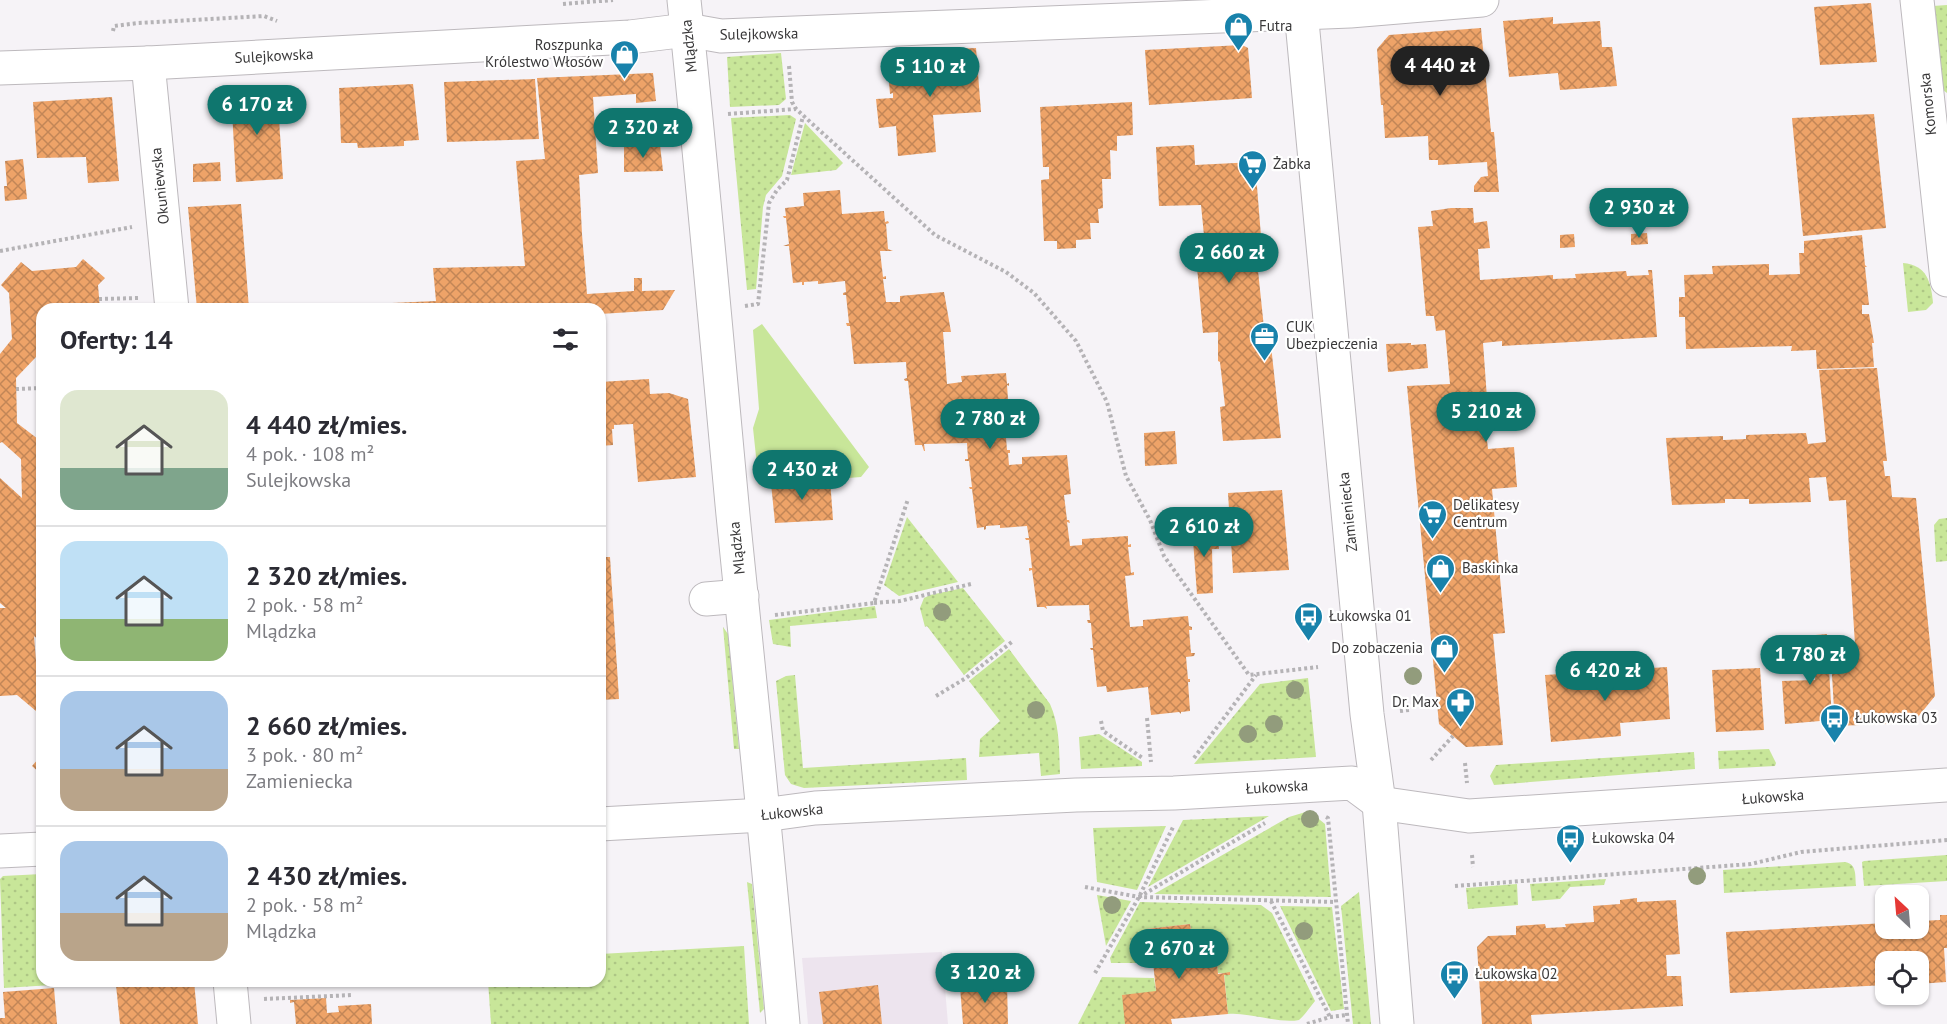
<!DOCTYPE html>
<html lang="pl">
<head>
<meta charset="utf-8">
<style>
  :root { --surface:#fff; --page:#f7f7f7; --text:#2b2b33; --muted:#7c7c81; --line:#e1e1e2; --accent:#0f766e }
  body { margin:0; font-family:"PT Sans",sans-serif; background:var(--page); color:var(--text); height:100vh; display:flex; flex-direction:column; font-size:22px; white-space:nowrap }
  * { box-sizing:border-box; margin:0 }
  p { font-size:20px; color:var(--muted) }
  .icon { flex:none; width:33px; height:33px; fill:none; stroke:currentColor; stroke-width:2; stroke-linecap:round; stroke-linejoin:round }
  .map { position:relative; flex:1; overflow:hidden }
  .panel { position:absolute; left:36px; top:303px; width:570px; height:684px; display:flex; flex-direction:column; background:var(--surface); border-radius:18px; box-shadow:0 2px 4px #0004 }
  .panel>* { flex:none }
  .needle { width:39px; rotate:334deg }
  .buttons { position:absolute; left:1875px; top:885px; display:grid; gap:12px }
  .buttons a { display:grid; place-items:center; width:54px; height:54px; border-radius:12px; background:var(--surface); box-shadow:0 2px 4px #0004; font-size:30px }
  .price { position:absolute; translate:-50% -51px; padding:0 14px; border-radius:21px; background:var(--accent); color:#fff; font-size:20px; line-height:39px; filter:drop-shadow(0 2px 3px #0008) }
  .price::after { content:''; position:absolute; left:50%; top:36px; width:18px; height:14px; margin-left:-9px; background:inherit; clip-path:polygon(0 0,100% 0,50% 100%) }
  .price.selected { background:#222; color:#fff }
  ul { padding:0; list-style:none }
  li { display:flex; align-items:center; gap:18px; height:150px; padding:0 24px }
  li+li { border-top:2px solid var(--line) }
  li span { display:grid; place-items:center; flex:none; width:168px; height:120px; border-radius:18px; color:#555 }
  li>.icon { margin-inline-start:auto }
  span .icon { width:72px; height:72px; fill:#fffc; stroke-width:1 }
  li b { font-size:26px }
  h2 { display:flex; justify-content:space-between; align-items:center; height:72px; padding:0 24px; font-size:26px }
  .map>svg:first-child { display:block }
  .built { fill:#ede4ee }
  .grass { fill:url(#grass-dots) }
  .green { fill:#c8e699 }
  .building { fill:url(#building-cross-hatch) }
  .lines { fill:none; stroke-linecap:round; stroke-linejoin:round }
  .minor-casing { stroke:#bdb9bd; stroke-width:35 }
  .path { stroke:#b5b3b6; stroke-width:4; stroke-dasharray:3 3; stroke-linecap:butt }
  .minor { stroke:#fff; stroke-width:33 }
  .tree { fill:#929c7c }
  .labels { text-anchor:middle; stroke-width:4.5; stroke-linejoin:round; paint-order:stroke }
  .poi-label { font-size:15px; fill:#393839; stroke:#fff; text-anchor:start }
  .street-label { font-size:15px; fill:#393839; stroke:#fff }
</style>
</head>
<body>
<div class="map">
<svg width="1947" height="1024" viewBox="0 0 1947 1024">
  <defs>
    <pattern id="grass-dots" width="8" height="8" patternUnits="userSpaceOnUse" patternTransform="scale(1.5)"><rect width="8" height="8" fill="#c8e699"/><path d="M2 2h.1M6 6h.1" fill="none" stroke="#adc685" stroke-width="1.8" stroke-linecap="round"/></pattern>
    <pattern id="building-cross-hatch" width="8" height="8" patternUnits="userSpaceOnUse" patternTransform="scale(1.5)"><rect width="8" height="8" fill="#eea368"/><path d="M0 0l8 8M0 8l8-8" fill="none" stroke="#c28657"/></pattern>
  </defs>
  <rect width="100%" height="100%" fill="#f6f3f7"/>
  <path class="built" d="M942,952L948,1024H808L802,958Z"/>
  <g class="grass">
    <path d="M1947,5V93L1940,88L1933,6Z"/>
    <path d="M781,53L786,99L779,105L730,107L727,57Z"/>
    <path d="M790,115L796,119L782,176L766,195L763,207L756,289L747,290L731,118Z"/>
    <path d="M805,123L843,163L836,170L791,175Z"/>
    <path d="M1903,263C1927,265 1931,282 1933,303L1926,310L1908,312Z"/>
    <path d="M907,517L958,582L899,596L884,585Z"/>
    <path d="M1947,518V561L1936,562L1934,525L1939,519Z"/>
    <path d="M963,588L1005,641L964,675L927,626L925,627L920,608L924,598L930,595Z"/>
    <path d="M875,606L877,618L790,626L791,647L773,644L769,620Z"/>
    <path d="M723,627L728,634L739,749H734Z"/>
    <path d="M1009,649L1050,704C1060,726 1059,750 1060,774L1041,776L1039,753L979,757L980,739L1000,721L969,681Z"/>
    <path d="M795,675L803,768L966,758L967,780L804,788L791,784L785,775L776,681L786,676Z"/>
    <path d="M1308,678L1316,757L1194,764L1260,684Z"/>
    <path d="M1099,734L1142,762V766L1081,769L1079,737Z"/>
    <path d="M1769,749L1776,763L1775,766L1719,769L1718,751Z"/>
    <path d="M1694,752L1695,769L1494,785L1490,776L1496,765Z"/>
    <path d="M1309,811L1325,824L1331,897L1154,894L1289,817Z"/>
    <path d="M1269,816L1148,887L1183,820Z"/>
    <path d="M1166,826L1137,890L1097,882L1093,828Z"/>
    <path d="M1947,855V881L1864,886L1862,862L1864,861Z"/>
    <path d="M1845,862C1857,864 1855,875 1856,886L1724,893L1723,870Z"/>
    <path d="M42,874V981H116L4,988L0,879L3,876Z"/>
    <path d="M1606,879L1604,885L1570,887L1560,899L1532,901L1530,884Z"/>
    <path d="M747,882L752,884L764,1009L760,1013Z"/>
    <path d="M1517,884L1518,905L1468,909L1466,888Z"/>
    <path d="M1359,892L1371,1024H1353L1341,906Z"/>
    <path d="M1097,895L1131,901L1106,946Z"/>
    <path d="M1140,902L1261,905L1272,913L1315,1001C1310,1007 1305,1015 1299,1020C1279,1024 1249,1012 1228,1014L1224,973H1218L1215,939L1193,942L1190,924L1146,929L1150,963H1111L1110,958Z"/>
    <path d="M1280,906L1332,907L1344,1009L1331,1011Z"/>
    <path d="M744,946L749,1024H491L488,981H600V954Z"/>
    <path d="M1102,977L1154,978L1156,991L1125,1024H1078Z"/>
  </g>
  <path class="green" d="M762,324L869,467L861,477L759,485L753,428L759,409L753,330Z"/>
  <g class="building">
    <path d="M1871,3L1877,62L1820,65L1814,7Z"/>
    <path d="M1553,17V24L1600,21L1602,47H1612L1617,86L1560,90L1558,73L1509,77L1503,21Z"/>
    <path d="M1481,28L1491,132H1494L1499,192H1474V186L1481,177L1488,176L1487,162L1438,165V160H1429L1428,136L1385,138L1383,105H1381L1377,49L1389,35Z"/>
    <path d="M1242,45L1248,48L1252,98L1149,105L1145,50Z"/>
    <path d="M976,48L981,112L933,115L936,152L898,156L896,126L879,128L876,99L893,98V93L890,94L888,70L928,67L932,99L927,50Z"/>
    <path d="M653,73L656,101L636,103V94L593,97L598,173L579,175L582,234L587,294L634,291V278H642V291L675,290L663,310L600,314V309H370V304L436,301L433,268L525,266L516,161L545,159L537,78Z"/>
    <path d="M535,79L539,139L447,142L444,82Z"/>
    <path d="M413,84L419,140L404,141V146L358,148L357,143H341L339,88Z"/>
    <path d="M277,90L283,179L236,182L231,93Z"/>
    <path d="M112,97L119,181L88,183L86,157L37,158L33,102Z"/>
    <path d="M1132,102L1133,135L1117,136V151L1110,150L1111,179H1102L1103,208L1098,209L1099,223H1090L1091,239L1076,240V248L1057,249V241H1044L1041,180L1049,179V167H1043L1040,107Z"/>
    <path d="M1874,114L1886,228L1803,236L1792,118Z"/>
    <path d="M660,145L663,171L624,172V146Z"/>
    <path d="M1194,145L1195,165L1255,162L1263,261H1257L1264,328L1269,327L1281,438L1223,441L1220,407L1225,406L1220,362L1218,361V332L1203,333L1197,267L1207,266L1201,205L1159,206L1156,147Z"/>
    <path d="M23,159L27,199L5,201L4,186H7L5,161Z"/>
    <path d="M220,162L221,181L193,182V164Z"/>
    <path d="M840,190L842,214L884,211L885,222L888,221L889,223L886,224L888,249L893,251H880L883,277L886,276V279H883L886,302H900V296L944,292L951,332H943L947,384L962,382L961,376L1006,373L1007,384L1009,383V386L1007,385L1009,413H1004L1007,450H1010V453H1008L1009,465L1022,464V457L1067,455L1071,494L1064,495L1067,520H1069L1070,523L1067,522L1070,546L1082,545V539L1128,536V545L1131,544V547H1128L1131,573L1134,572V575L1125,576L1130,627L1143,626V620L1188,616L1189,626L1192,627V630H1189L1191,653H1195L1194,656L1186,657L1188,679H1190V682H1188L1190,711L1181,712V714L1179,712L1151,715L1148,687L1107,692L1106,686L1097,687L1093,650H1091L1090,648H1093L1091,623H1088L1087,620H1090L1089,605L1046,606L1047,609L1044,607H1037L1032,570L1029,571V568H1032L1029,540H1026L1025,538H1029L1027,526L1000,528V525L986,526V529L984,530V527L977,528L972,489H970L969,487H972L969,461H965V459H968L967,443L924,444L925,451H924L922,445H915L908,381H905L904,379L907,378L906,362L854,364L850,326H847L846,323H849L846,295H843V293L846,292L845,281L818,284V281L804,282V285H802V282L793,283L789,246H783L789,244L786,218H784L783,216H786L785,208L804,206L803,193Z"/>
    <path d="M241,204L249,309H197L188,207Z"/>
    <path d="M1451,208H1473L1474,223L1487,221L1490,248L1478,249L1480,280L1553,275V279L1576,278L1575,274L1626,271L1627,276L1649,275L1648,270H1652L1657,337L1502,346V341L1483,343L1488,412L1484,413L1488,449L1514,447L1517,487L1492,489L1505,633L1493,634L1503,745L1466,747L1439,724L1407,386L1450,384L1445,330L1436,331L1434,316H1426L1418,227L1433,226L1431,211Z"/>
    <path d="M1647,233L1648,244L1631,245V234Z"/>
    <path d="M1574,234L1575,247L1560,248V235Z"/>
    <path d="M1862,235L1865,265L1867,267H1865L1869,305H1862V314H1869L1874,343H1872L1874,367L1817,369L1816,350L1791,351L1792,346L1686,349L1685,317H1679V297H1685L1684,275L1713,274L1712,266L1769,264V275L1800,274L1799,253H1804V241Z"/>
    <path d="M83,259L105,278L98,285L100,309H42V357H36L16,378L17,423L38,439H42V643L34,636L37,673L42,677V775L32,766L39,758L36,711L17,695L0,696V608H6L0,603V478L22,498L21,459L2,442L0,443V354L12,339L9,293L1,285L21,262L32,271L76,267Z"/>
    <path d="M1411,343V345L1426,344L1428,368L1388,372L1386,344Z"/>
    <path d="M1877,368L1887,461H1883L1885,476H1890L1892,497L1916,498L1935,696L1913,723L1835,726L1831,658L1838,657L1839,661H1856L1846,500L1829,501L1826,477L1809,478L1811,502L1749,504V499H1725V503L1672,505L1666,438L1723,436V440L1746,439V435L1806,433L1808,444L1826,442L1819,370Z"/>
    <path d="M649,379L650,394L669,393L688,399L696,477L638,482L633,424L614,425V429H612L613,445L600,446V382Z"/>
    <path d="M1175,431L1177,464L1145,466L1144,433Z"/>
    <path d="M830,479L833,520L775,523L771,483Z"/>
    <path d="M1282,490L1289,570L1233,573L1228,493Z"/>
    <path d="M1210,525L1212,541L1218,540L1219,549H1212L1213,593L1197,594L1192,526Z"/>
    <path d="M600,557H610L619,699L600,700Z"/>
    <path d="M1827,634L1832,720L1785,724L1782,681L1815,680V662L1805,663V657L1799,658L1798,642L1804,641V636Z"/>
    <path d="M1667,667L1670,719L1620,723L1621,736L1551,742L1545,675Z"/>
    <path d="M1760,668L1764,730L1716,732L1712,670Z"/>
    <path d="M1637,898V902L1676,900L1680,954L1666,955L1667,976H1681L1683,1006L1531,1015L1532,1024H1482L1477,947L1488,936L1516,935V926L1545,924L1546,928L1566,927L1565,924L1594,922L1593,906L1620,904V900Z"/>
    <path d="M1940,915H1947V948H1944L1946,982L1918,984V962H1886V985L1730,993L1726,932L1886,923V928H1918V921L1940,920Z"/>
    <path d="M1190,924L1193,942L1215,939L1216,948L1221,947V949H1216L1218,974L1230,972V975H1224L1228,1014L1171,1019L1172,1024H1125L1122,995L1156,991L1153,962L1147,963V961L1149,960L1147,938H1145L1144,936L1147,935L1146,929Z"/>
    <path d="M163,981H194L198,1024H120L116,985Z"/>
    <path d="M1007,983L1008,1024H963L960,987Z"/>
    <path d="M878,985L882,1024H823L819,992Z"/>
    <path d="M54,988L57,1024H0V1018H5L3,992Z"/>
    <path d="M326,998L327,1013L339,1012L338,1006L371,1004L372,1024H296L294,1002L290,1003V1000Z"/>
  </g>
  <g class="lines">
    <defs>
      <g id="minor">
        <path d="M684,0C702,171 717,343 733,515C750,684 768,854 783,1024"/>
        <path d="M1300,0L1367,714L1379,803L1397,1024"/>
        <path d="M1917,0L1947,280"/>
        <path d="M148,63L172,309"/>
        <path d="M0,68L148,63L630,37L687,30L721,36L1350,11L1482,0"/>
        <path d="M706,599L742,596"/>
        <path d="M600,824L764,815L815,808L1076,795L1174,793L1352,783L1379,803L1469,816L1947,785"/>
        <path d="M0,851L42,849"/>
        <path d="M230,981L234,1024"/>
      </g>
    </defs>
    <use href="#minor" class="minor-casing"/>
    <g class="path">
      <path d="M563,4L613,0"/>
      <path d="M113,31L114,26L138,23L264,16L277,21"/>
      <path d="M789,66L792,102L796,109"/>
      <path d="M728,114L796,109L935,235L1006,272L1034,293L1076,341L1107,402L1126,476L1150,520L1164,556L1249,675L1318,667"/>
      <path d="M0,251L132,227"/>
      <path d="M99,299L139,298"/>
      <path d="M745,306L758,304L769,203L777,190L787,180L803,116"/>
      <path d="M16,389L42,388"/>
      <path d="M874,603L900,601L971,584"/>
      <path d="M775,615L874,603L908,499"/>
      <path d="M936,696L966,678L1013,641"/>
      <path d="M1400,711L1409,710"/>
      <path d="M1147,718L1151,762"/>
      <path d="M1101,721L1103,731L1144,759"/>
      <path d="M1194,758L1256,675"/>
      <path d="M1431,760L1453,736"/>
      <path d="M1465,763L1467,783"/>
      <path d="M1326,817L1328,818L1348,1024"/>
      <path d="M1472,855L1473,867"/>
      <path d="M1455,886L1751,864L1801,852L1947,840"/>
      <path d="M1085,887L1139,897L1336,902"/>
      <path d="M1139,897L1265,823"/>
      <path d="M1271,901L1330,1017"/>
      <path d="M1095,973L1139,897L1174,825"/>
      <path d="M264,999L353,995"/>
      <path d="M1307,1024L1330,1017L1347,1015"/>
    </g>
    <use href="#minor" class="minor"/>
  </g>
  <g class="tree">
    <circle cx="942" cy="612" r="9"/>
    <circle cx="1413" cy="676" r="9"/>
    <circle cx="1295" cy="690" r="9"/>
    <circle cx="1036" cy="710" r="9"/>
    <circle cx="1274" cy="724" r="9"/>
    <circle cx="1248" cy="734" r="9"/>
    <circle cx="1310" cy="819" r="9"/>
    <circle cx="1697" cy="876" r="9"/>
    <circle cx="1112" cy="905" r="9"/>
    <circle cx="1304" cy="931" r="9"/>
  </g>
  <defs>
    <symbol id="shop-pin" viewBox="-11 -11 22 30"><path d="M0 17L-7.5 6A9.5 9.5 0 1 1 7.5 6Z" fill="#1882ab" stroke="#fff"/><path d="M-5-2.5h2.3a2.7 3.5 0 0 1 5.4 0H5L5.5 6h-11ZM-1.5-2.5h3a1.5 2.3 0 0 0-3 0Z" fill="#fff"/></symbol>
    <symbol id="supermarket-pin" viewBox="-11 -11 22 30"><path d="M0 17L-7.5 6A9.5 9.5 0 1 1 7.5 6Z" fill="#1882ab" stroke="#fff"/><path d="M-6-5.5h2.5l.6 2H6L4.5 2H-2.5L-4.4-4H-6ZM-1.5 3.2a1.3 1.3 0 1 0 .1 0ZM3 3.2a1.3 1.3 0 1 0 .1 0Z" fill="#fff"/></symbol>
    <symbol id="office-pin" viewBox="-11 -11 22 30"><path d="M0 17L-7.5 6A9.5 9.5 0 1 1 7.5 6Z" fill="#1882ab" stroke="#fff"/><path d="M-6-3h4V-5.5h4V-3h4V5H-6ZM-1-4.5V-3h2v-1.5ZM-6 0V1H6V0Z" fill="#fff"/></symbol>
    <symbol id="bus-pin" viewBox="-11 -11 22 30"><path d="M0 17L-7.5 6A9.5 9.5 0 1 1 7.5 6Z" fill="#1882ab" stroke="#fff"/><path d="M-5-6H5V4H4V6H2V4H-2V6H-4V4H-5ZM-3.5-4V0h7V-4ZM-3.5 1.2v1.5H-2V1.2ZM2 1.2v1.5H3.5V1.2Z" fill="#fff"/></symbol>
    <symbol id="pharmacy-pin" viewBox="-11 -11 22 30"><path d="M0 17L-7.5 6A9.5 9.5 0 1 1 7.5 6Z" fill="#1882ab" stroke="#fff"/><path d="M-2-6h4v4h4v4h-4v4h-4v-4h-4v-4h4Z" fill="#fff"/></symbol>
  </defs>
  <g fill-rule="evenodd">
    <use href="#shop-pin" x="1222" y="10" width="33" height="45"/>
    <use href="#shop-pin" x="608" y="38" width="33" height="45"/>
    <use href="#supermarket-pin" x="1236" y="148" width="33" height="45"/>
    <use href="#office-pin" x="1248" y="320" width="33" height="45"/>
    <use href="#supermarket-pin" x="1416" y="498" width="33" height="45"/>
    <use href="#shop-pin" x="1424" y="552" width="33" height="45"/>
    <use href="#bus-pin" x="1292" y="600" width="33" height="45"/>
    <use href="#shop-pin" x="1428" y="632" width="33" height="45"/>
    <use href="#pharmacy-pin" x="1444" y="686" width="33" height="45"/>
    <use href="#bus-pin" x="1818" y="702" width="33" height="45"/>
    <use href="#bus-pin" x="1554" y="822" width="33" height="45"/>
    <use href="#bus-pin" x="1438" y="958" width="33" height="45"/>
  </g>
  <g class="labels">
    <g class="poi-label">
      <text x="1259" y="31">Futra</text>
      <text x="603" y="50" text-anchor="end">Roszpunka<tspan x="603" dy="17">Królestwo Włosów</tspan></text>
      <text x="1273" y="169">Żabka</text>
      <text x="1286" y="332">CUK<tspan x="1286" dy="17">Ubezpieczenia</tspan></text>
      <text x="1453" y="510">Delikatesy<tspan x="1453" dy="17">Centrum</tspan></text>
      <text x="1462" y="573">Baskinka</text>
      <text x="1329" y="621">Łukowska 01</text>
      <text x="1423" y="653" text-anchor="end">Do zobaczenia</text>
      <text x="1439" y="707" text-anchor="end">Dr. Max</text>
      <text x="1855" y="723">Łukowska 03</text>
      <text x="1592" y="843">Łukowska 04</text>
      <text x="1475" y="979">Łukowska 02</text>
    </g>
    <g class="street-label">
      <text transform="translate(759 34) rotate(-1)" y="5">Sulejkowska</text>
      <text transform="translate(689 46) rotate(-96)" y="5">Mlądzka</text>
      <text transform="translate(274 56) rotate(-3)" y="5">Sulejkowska</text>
      <text transform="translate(1928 104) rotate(-96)" y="5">Komorska</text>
      <text transform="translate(160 186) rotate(-96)" y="5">Okuniewska</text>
      <text transform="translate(1348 512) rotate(-96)" y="5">Zamieniecka</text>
      <text transform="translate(737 548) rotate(-96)" y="5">Mlądzka</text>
      <text transform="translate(1277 787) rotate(-3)" y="5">Łukowska</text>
      <text transform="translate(1773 797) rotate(-4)" y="5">Łukowska</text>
      <text transform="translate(792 812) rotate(-6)" y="5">Łukowska</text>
    </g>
  </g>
</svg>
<div class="buttons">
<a><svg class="needle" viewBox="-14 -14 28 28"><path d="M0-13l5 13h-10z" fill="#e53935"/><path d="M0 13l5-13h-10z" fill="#7c7c81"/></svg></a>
<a><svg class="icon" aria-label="locate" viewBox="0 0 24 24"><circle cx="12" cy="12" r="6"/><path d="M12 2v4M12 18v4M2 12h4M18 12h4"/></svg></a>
</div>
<b class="price selected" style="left:1440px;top:97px">4 440 zł</b>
<b class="price" style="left:930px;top:98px">5 110 zł</b>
<b class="price" style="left:257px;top:136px">6 170 zł</b>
<b class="price" style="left:643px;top:159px">2 320 zł</b>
<b class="price" style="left:1639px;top:239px">2 930 zł</b>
<b class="price" style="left:1229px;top:284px">2 660 zł</b>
<b class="price" style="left:1486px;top:443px">5 210 zł</b>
<b class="price" style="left:990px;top:450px">2 780 zł</b>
<b class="price" style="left:802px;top:501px">2 430 zł</b>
<b class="price" style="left:1204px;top:558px">2 610 zł</b>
<b class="price" style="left:1810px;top:686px">1 780 zł</b>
<b class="price" style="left:1605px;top:702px">6 420 zł</b>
<b class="price" style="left:1179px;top:980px">2 670 zł</b>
<b class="price" style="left:985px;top:1004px">3 120 zł</b>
<section class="panel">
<h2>Oferty: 14<svg class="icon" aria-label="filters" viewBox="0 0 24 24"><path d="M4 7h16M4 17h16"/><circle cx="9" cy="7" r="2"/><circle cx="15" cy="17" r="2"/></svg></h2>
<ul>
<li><span style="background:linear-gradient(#dfe7d0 65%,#7fa58c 0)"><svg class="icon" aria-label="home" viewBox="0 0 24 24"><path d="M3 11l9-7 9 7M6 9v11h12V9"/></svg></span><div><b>4 440 zł/mies.</b><p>4 pok. · 108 m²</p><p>Sulejkowska</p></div></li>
<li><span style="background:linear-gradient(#bfe0f5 65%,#8fb573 0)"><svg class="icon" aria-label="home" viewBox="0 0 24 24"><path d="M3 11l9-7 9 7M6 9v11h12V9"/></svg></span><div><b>2 320 zł/mies.</b><p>2 pok. · 58 m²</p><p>Mlądzka</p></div></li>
<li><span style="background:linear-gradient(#a9c7e8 65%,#b9a48a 0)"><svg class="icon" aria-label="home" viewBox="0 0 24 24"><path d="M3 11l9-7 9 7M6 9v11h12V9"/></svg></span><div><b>2 660 zł/mies.</b><p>3 pok. · 80 m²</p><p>Zamieniecka</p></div></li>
<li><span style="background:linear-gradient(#a9c7e8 60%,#b9a48a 0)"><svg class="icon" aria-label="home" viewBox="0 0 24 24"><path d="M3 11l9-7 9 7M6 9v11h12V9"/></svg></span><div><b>2 430 zł/mies.</b><p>2 pok. · 58 m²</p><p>Mlądzka</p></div></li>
</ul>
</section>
</div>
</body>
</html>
